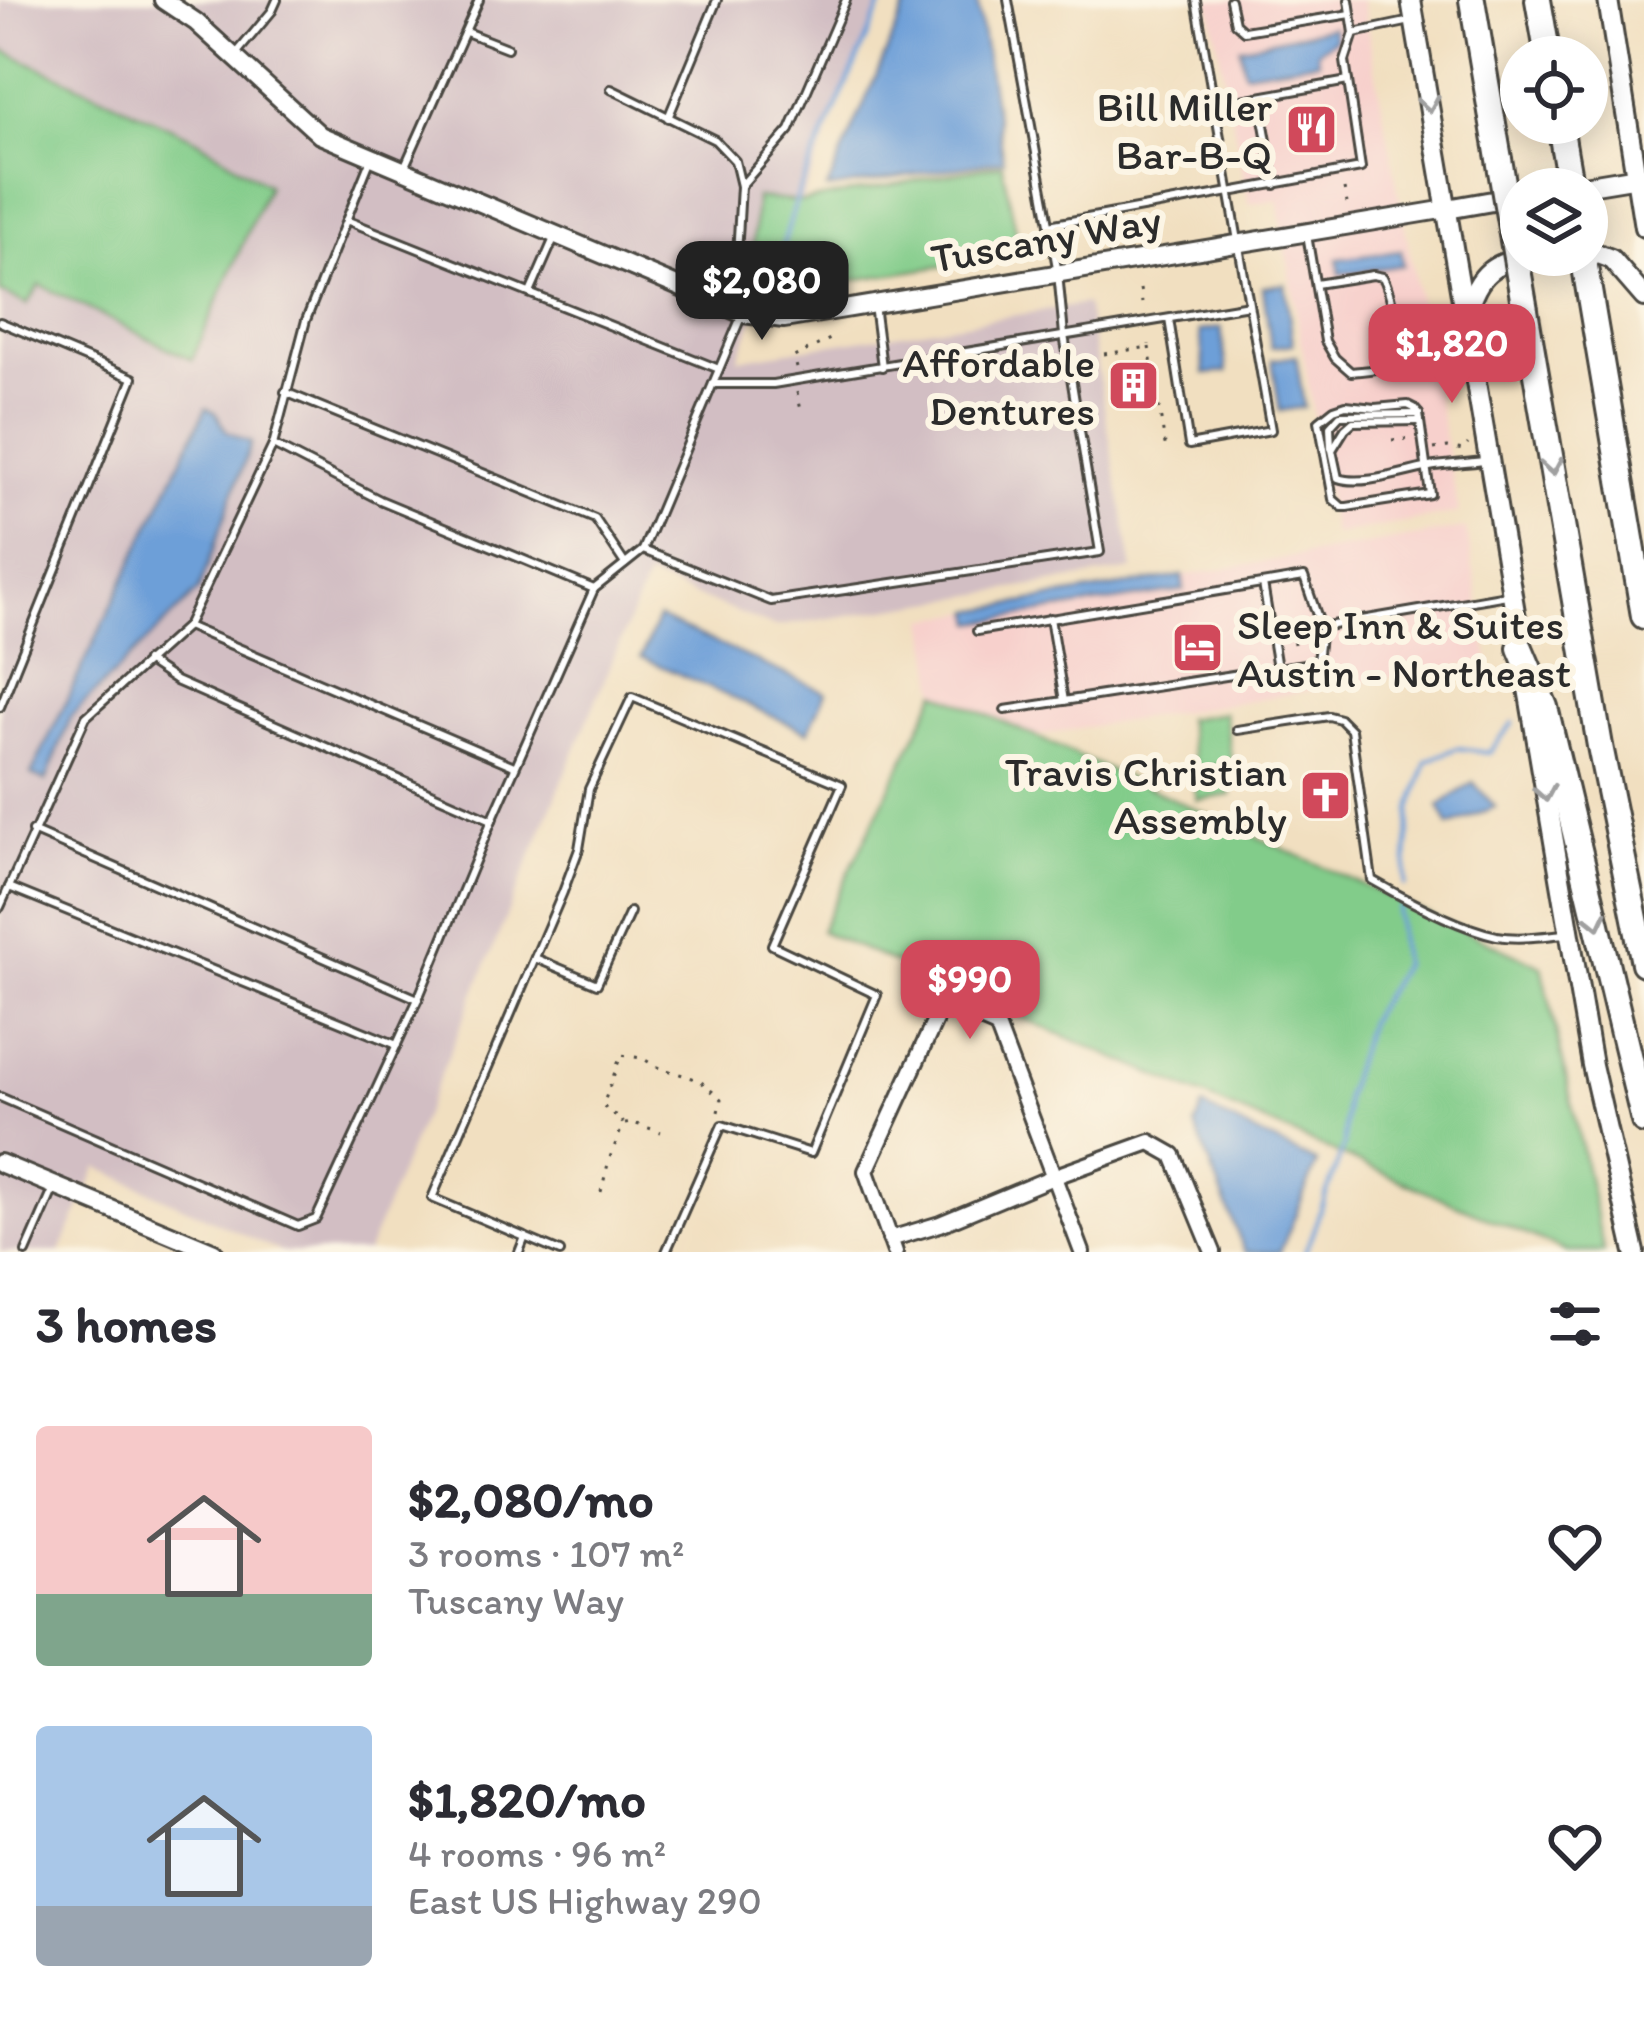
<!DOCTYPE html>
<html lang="en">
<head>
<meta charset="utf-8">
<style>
  :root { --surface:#fff; --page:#f2f2f3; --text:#2b2b33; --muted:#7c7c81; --accent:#d1495b }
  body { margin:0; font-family:Itim,sans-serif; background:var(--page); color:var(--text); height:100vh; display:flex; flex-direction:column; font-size:45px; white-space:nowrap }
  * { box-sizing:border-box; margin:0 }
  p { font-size:39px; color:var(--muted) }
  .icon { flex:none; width:66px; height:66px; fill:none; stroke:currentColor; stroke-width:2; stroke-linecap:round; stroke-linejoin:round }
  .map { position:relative; height:1252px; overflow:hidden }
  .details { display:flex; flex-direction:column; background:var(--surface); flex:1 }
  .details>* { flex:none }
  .fabs { position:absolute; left:1500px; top:36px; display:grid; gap:24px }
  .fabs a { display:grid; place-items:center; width:108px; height:108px; border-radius:50%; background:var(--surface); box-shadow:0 6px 30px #0003; font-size:60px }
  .price { position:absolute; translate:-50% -102px; padding:0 27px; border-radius:24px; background:var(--accent); color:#fff; font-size:39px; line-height:78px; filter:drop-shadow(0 3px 6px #0008) }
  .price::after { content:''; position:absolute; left:50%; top:72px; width:36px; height:27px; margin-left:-18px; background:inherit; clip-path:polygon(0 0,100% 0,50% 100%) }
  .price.active { background:#222; color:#fff }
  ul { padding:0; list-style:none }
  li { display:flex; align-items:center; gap:36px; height:300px; padding:0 36px }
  li span { display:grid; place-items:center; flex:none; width:336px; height:240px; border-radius:12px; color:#555 }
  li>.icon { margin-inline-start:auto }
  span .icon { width:144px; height:144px; fill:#fffc; stroke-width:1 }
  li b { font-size:51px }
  h2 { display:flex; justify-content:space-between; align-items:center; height:144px; padding:0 36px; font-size:51px }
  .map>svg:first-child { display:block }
  .built { fill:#f7d0cc }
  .industrial { fill:#d2bec3 }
  .green { fill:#82cc8a; stroke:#567c5a; stroke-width:3 }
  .water { fill:#6d9fd8; stroke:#4c6582; stroke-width:3 }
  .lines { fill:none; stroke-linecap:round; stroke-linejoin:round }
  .stream { stroke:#6d9fd8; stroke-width:4.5 }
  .service-casing { stroke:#494641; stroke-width:12 }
  .minor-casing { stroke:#494641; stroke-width:20 }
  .tertiary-casing { stroke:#494641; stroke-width:22 }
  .secondary-casing { stroke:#494641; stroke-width:24 }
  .motorway-casing { stroke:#494641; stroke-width:30 }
  .path { stroke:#494641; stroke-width:3; stroke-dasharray:3 9; stroke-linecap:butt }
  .service { stroke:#fff; stroke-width:6 }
  .minor { stroke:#fff; stroke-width:14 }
  .tertiary { stroke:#fff; stroke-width:16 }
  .secondary { stroke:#fff; stroke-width:18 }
  .motorway { stroke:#fff; stroke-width:24 }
  .motorway-bridge-casing { stroke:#494641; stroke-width:30; stroke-linecap:butt }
  .motorway-bridge { stroke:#fff; stroke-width:24 }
  .oneway { stroke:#a0a0a0 }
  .labels { text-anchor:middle; stroke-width:12; stroke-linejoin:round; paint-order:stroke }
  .poi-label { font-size:42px; fill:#2b2b2b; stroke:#fcf5e5; text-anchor:end }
  .street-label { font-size:42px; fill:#2b2b2b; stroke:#fcf5e5 }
</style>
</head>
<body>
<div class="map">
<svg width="1644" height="1252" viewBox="0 0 1644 1252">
  <rect width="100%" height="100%" fill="#fcf5e5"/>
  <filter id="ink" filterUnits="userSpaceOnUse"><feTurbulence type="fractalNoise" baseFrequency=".00833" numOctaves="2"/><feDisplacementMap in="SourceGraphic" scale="24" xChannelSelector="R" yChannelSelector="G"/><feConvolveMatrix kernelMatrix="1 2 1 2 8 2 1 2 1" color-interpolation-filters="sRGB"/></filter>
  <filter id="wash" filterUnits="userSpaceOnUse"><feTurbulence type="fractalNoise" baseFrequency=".004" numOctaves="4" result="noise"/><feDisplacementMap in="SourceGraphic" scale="48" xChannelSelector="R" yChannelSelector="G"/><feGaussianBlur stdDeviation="2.7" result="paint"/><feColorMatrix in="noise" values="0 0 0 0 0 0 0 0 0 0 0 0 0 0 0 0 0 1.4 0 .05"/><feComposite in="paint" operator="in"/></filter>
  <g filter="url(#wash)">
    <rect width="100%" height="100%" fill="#f1dfc0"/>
    <g class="built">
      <path d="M1209,0H1362L1459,513L1333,535L1278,200L1249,204Z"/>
      <path d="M1466,528L1489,661L1034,736L937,692L926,619Z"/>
    </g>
    <path class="industrial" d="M0,0H881L738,359L1086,304L1133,570L774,627L647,577L367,1252H281L98,1167L60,1252H0Z"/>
    <g class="green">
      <path d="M0,49L196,139L268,185L192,360L40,285L27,304L0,292Z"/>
      <path d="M1002,164L1021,254L777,292L751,290L756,198L802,202Z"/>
      <path d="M937,692L1542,966L1604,1252H1567L820,931Z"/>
      <path d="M1224,713L1232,763L1195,769L1186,719Z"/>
      <path d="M1227,767L1231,795L1197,800L1193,773Z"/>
    </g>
    <g class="water">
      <path d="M909,0H977L1003,160L827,189Z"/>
      <path d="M1332,27L1335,39L1317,51L1318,61L1244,72L1240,47Z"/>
      <path d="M1401,251L1403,265L1340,274L1338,259Z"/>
      <path d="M1285,284L1293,344L1271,347L1263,287Z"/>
      <path d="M1221,328L1227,372L1205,374L1200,331Z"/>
      <path d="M1296,356L1304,407L1280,411L1272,360Z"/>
      <path d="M206,408L216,413L227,432L251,443L199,590L71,716L46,781L31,775Z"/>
      <path d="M1182,576L1184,590L975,623L973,611Z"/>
      <path d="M658,618L826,692L808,732L641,657Z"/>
      <path d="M1473,782L1495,807L1449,826L1439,806Z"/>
      <path d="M1203,1107L1317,1163L1280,1252H1245L1195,1126Z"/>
    </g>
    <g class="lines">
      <g class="stream">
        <path d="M772,282L799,191L884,0"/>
        <path d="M1405,885L1411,809L1427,761L1457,748L1489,752L1513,723"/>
        <path d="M1305,1252L1344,1146L1345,1097L1368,1022L1402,965L1397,914L1399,907"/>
      </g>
    </g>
  </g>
  <g filter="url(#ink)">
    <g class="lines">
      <defs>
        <g id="service">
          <path d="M1230,0L1235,23L1244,31L1351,14"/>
          <path d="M1349,0L1354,33L1411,21"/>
          <path d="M466,32L507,48"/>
          <path d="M236,54L272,11L277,0"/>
          <path d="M611,89L715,140L735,161L741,186L734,307"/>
          <path d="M1259,97L1348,81"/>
          <path d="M1215,105L1259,97L1275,185"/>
          <path d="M668,118L717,0"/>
          <path d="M404,168L479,0"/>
          <path d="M741,186L790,130L846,0"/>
          <path d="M346,220L719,369"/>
          <path d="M1049,225L1361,168L1345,61L1354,33"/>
          <path d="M1307,235L1325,341L1335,358L1351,372C1377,369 1392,372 1404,344L1464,334"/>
          <path d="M1316,284L1373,275L1383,277C1394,298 1392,320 1404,344"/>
          <path d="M530,293L555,236"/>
          <path d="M874,305L882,367"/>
          <path d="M1169,319L1189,445L1271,430L1196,0"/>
          <path d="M0,322L133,378L0,707"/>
          <path d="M713,384H773L1249,305"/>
          <path d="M285,392L595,519L625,564"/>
          <path d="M1346,405L1375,408L1408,405L1414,408L1419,414L1430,494L1347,507H1342L1333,499L1319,421L1334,409Z"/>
          <path d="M1420,421L1353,422L1345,429L1332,450L1338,478C1363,487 1409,470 1435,466C1451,464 1468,463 1484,461"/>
          <path d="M273,445L306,320L370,161"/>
          <path d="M1331,448L1330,426L1340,415L1419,414"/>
          <path d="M643,550L771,601L1100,552L1064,335L1058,273L1008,0"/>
          <path d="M1263,584L1277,668"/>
          <path d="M1050,618L1064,701"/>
          <path d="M187,626L514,766"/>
          <path d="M1321,627L1507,595"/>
          <path d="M977,631L1304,577L1321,627L1317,662L1005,710"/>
          <path d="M146,661L176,681L492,820"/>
          <path d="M1237,730L1329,716L1340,719L1351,730L1372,880C1405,899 1460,928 1497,936C1519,940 1543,936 1565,934"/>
          <path d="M32,831L418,999"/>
          <path d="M9,887L397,1045"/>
          <path d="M0,907L86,717L187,626L273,445L380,500L594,589"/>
          <path d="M535,958L597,984L630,912"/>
          <path d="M0,1097L298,1226L316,1219L418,999L492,820L594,589L643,550L741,317"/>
          <path d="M26,1252L54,1188"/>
          <path d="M519,1252L525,1237"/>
          <path d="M560,1252L432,1198L563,892L579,849L589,789L632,697L842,785L772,945L877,995L811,1153L722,1125L666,1252"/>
        </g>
        <g id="minor">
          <path d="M890,1239L940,1224L1053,1177L1150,1142L1173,1155L1213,1252"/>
          <path d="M895,1252L866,1171L943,1003L997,1026L1082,1252"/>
        </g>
        <g id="tertiary">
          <path d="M163,0L196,22L320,135L743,314L784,319L1447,209"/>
          <path d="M0,1163L214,1252"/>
        </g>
        <g id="secondary">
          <path d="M1411,0L1592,1065L1635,1252"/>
          <path d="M1608,0L1644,227"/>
          <path d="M1565,189L1644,176"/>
          <path d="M1447,209L1521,196"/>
          <path d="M1587,250L1611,259L1644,297"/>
          <path d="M1467,313C1478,272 1494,262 1534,255"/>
        </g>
        <g id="motorway">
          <path d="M1472,0L1499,159"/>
          <path d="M1538,0L1548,57"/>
          <path d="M1560,123L1564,149"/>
          <path d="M1583,255L1644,616"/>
          <path d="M1525,310L1600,746L1644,963"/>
          <path d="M1520,648L1545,707L1644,1121"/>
        </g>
      </defs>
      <use href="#service" class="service-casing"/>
      <use href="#minor" class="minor-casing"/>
      <use href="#tertiary" class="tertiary-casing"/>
      <use href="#secondary" class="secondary-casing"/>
      <use href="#motorway" class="motorway-casing"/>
      <g class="path">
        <path d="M1344,189L1347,203"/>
        <path d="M1140,289L1142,303"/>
        <path d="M1149,347L1166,450"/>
        <path d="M1104,354L1149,347V344"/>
        <path d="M797,368L794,357L834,337"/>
        <path d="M797,392L801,410"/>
        <path d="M1392,440L1411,439"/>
        <path d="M1434,449L1448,447L1463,450L1468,444"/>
        <path d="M1294,644L1291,623L1295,622"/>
        <path d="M625,1124L633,1123L661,1132"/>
        <path d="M601,1192L609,1160L623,1125L620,1117L608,1112L603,1105L621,1055L642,1058L657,1067L699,1080L721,1099L718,1112L720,1118"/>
      </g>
      <use href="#service" class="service"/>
      <use href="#minor" class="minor"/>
      <use href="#tertiary" class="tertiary"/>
      <use href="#secondary" class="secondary"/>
      <use href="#motorway" class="motorway"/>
      <defs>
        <g id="motorway-bridge">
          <path d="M1564,149L1571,189"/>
          <path d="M1499,159L1525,310"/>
        </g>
      </defs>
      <use href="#motorway-bridge" class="motorway-bridge-casing"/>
      <use href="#motorway-bridge" class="motorway-bridge"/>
    </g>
    <defs><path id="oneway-chevron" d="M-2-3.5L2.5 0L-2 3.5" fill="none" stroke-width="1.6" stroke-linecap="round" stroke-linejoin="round" transform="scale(3)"/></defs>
    <g class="oneway">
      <use href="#oneway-chevron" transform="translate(1429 104) rotate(80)"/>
      <use href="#oneway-chevron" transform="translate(1552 467) rotate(80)"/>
      <use href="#oneway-chevron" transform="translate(1545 793) rotate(80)"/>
      <use href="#oneway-chevron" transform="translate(1597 921) rotate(77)"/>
    </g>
  </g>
  <defs>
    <symbol id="restaurant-square" viewBox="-11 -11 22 22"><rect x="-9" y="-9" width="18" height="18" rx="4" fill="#d1495b" stroke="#fcf5e5"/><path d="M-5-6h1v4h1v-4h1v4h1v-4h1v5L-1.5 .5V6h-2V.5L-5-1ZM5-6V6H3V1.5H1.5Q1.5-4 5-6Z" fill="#fff"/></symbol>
    <symbol id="building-square" viewBox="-11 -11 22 22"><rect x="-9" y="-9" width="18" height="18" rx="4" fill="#d1495b" stroke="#fcf5e5"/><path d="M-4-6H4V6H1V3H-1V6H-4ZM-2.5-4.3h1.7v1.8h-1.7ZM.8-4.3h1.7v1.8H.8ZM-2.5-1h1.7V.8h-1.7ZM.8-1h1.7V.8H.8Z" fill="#fff"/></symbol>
    <symbol id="hotel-square" viewBox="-11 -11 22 22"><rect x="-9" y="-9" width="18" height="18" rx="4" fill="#d1495b" stroke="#fcf5e5"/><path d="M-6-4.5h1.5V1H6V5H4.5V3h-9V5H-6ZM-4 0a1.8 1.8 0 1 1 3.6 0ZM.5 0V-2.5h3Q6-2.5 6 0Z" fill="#fff"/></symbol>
    <symbol id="church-square" viewBox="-11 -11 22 22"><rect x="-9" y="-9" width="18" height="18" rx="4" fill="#d1495b" stroke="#fcf5e5"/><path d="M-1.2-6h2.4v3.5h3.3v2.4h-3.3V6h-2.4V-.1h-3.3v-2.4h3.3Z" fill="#fff"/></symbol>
  </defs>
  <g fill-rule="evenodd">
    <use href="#restaurant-square" x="1282" y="100" width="59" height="59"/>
    <use href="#building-square" x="1104" y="356" width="59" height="59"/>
    <use href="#hotel-square" x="1168" y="618" width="59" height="59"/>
    <use href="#church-square" x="1296" y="766" width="59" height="59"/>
  </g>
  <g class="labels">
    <g class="poi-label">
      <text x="1272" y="121">Bill Miller<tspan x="1272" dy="48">Bar-B-Q</tspan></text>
      <text x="1095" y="377">Affordable<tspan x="1095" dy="48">Dentures</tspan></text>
      <text x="1237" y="639" text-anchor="start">Sleep Inn &amp; Suites<tspan x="1237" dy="48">Austin - Northeast</tspan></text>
      <text x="1287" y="786">Travis Christian<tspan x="1287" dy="48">Assembly</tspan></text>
    </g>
    <g class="street-label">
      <text transform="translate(1046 238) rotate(-10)" y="15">Tuscany Way</text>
    </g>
  </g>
</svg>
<div class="fabs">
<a><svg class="icon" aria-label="locate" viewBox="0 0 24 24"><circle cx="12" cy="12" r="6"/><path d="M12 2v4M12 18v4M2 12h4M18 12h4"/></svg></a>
<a><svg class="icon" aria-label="layers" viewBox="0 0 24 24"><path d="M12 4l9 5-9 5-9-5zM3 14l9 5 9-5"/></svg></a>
</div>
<b class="price active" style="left:762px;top:343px">$2,080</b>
<b class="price" style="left:1452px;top:406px">$1,820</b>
<b class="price" style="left:970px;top:1042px">$990</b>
</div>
<section class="details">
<h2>3 homes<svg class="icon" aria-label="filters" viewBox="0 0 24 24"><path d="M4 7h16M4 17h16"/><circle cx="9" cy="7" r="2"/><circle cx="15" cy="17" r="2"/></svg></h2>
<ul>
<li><span style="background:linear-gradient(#f6c9c9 70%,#7fa58c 0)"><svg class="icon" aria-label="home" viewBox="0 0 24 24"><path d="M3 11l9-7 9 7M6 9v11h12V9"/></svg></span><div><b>$2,080/mo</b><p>3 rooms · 107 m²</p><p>Tuscany Way</p></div><svg class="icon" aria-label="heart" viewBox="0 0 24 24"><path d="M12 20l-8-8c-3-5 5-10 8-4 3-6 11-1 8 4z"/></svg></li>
<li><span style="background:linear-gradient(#a9c7e8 75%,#9aa5b1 0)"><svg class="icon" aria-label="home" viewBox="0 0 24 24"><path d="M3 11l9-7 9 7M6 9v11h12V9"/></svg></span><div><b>$1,820/mo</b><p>4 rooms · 96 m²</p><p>East US Highway 290</p></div><svg class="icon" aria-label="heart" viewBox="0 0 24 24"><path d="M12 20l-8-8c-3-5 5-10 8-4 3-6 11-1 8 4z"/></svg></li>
</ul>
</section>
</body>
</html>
